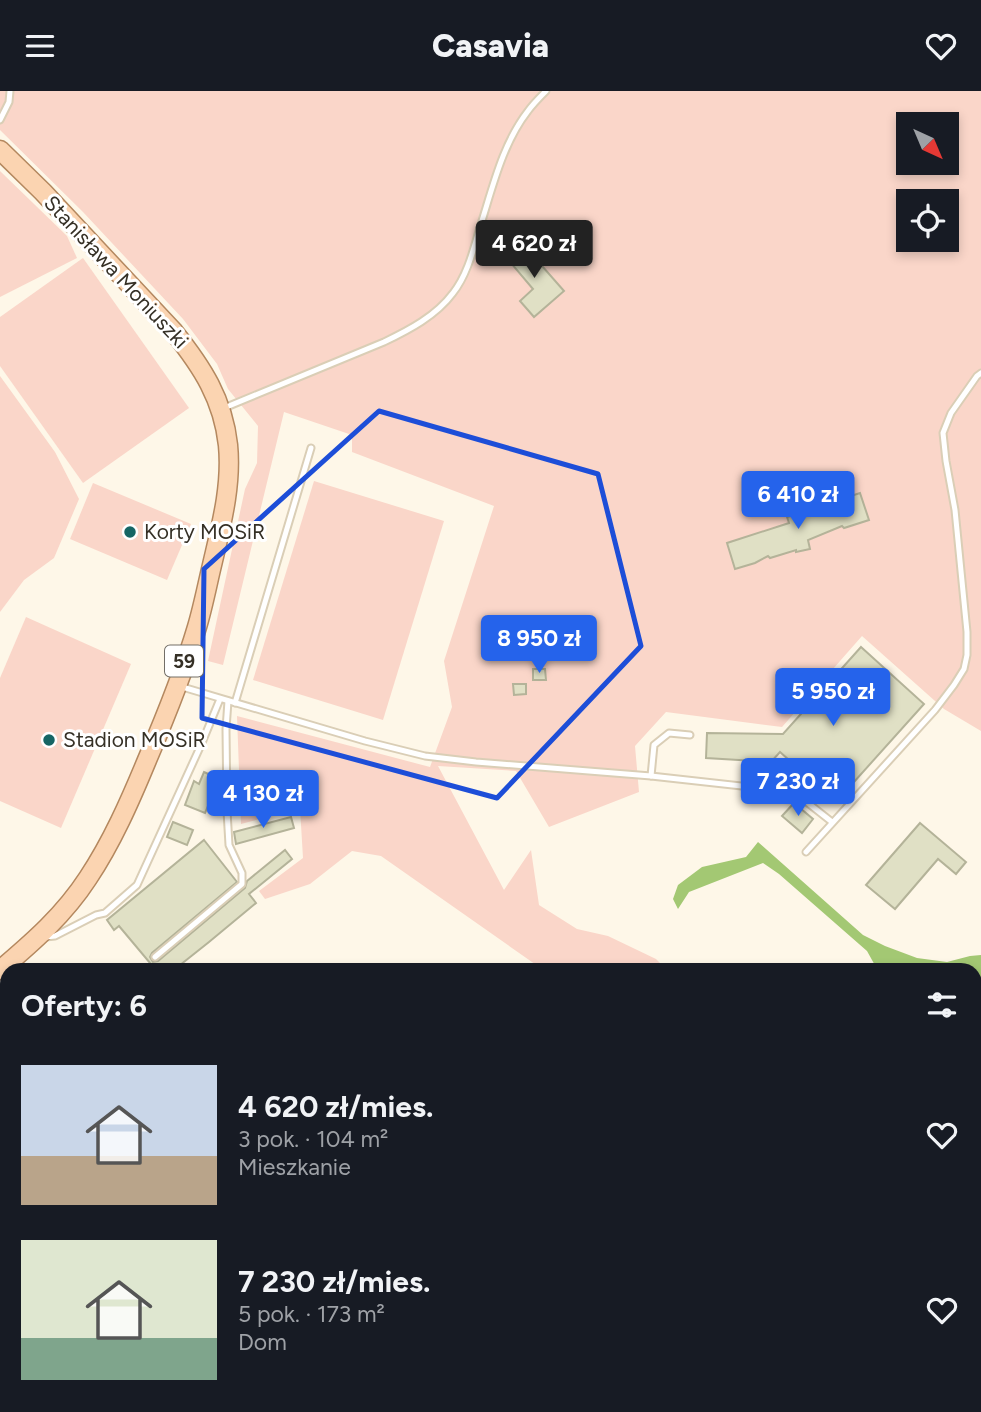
<!DOCTYPE html>
<html lang="pl">
<head>
<meta charset="utf-8">
<style>
  :root { --surface:#171b24; --page:#242831; --text:#f1f3f6; --muted:#9ea1a6; --accent:#2563eb }
  body { margin:0; font-family:Figtree,sans-serif; background:var(--page); color:var(--text); height:100vh; display:flex; flex-direction:column; font-size:26px; white-space:nowrap }
  * { box-sizing:border-box; margin:0 }
  p { font-size:23px; color:var(--muted) }
  .icon { flex:none; width:38px; height:38px; fill:none; stroke:currentColor; stroke-width:2; stroke-linecap:round; stroke-linejoin:round }
  .map { position:relative; flex:1; overflow:hidden }
  .side { position:absolute; left:0px; top:872px; width:982px; height:450px; display:flex; flex-direction:column; background:var(--surface); border-radius:21px 21px 0 0; box-shadow:0 4px 10px #0003 }
  .side>* { flex:none }
  .needle { width:46px; rotate:136deg }
  .fabs { position:absolute; left:896px; top:21px; display:grid; gap:14px }
  .fabs a { display:grid; place-items:center; width:63px; height:63px; border-radius:0px; background:var(--surface); box-shadow:0 4px 10px #0003; font-size:35px }
  .price { position:absolute; translate:-50% -60px; padding:0 16px; border-radius:7px; background:var(--accent); color:#fff; font-size:23px; line-height:46px; filter:drop-shadow(0 2px 4px #0008) }
  .price::after { content:''; position:absolute; left:50%; top:42px; width:21px; height:16px; margin-left:-10px; background:inherit; clip-path:polygon(0 0,100% 0,50% 100%) }
  .price.on { background:#222; color:#fff }
  ul { padding:0; list-style:none }
  li { display:flex; align-items:center; gap:21px; height:175px; padding:0 21px }
  li span { display:grid; place-items:center; flex:none; width:196px; height:140px; border-radius:0px; color:#555 }
  li>.icon { margin-inline-start:auto }
  span .icon { width:84px; height:84px; fill:#fffc; stroke-width:1 }
  li b { font-size:30px }
  h2 { display:flex; justify-content:space-between; align-items:center; height:84px; padding:0 21px; font-size:30px }
  header { display:flex; justify-content:space-between; align-items:center; height:91px; padding:0 21px; background:var(--surface); font-size:32px; font-weight:800 }
  .map>svg:first-child { display:block }
  .green { fill:#fad6c9; fill-rule:evenodd }
  .water { fill:#a3c873 }
  .lines { fill:none; stroke-linecap:round; stroke-linejoin:round }
  .ferry { stroke:#283714; stroke-width:2; stroke-dasharray:9 7; stroke-linecap:butt }
  .building { fill:#e0e0c5; stroke:#b4b399; stroke-width:2 }
  .service-casing { stroke:#daceb6; stroke-width:9 }
  .primary-casing { stroke:#b4885f; stroke-width:21 }
  .service { stroke:#fff; stroke-width:5 }
  .primary { stroke:#fbd4b1; stroke-width:18 }
  .marked { fill:none; stroke:#1d4ed8; stroke-width:5; stroke-linejoin:round }
  .poi-dot { fill:#166564; stroke:#fff; stroke-width:2.5 }
  .labels { text-anchor:middle; stroke-width:6; stroke-linejoin:round; paint-order:stroke }
  .shield { fill:#fff; stroke:#726e67; stroke-width:2 }
  .shield-label { font-size:19px; font-weight:bold; fill:#353026 }
  .street-label { font-size:21px; fill:#353026; stroke:#fff }
  .poi-label { font-size:21px; fill:#353026; stroke:#fff; text-anchor:start }
</style>
</head>
<body>
<header><svg class="icon" aria-label="menu" viewBox="0 0 24 24"><path d="M4 6h16M4 12h16M4 18h16"/></svg>Casavia<svg class="icon" aria-label="heart" viewBox="0 0 24 24"><path d="M12 20l-8-8c-3-5 5-10 8-4 3-6 11-1 8 4z"/></svg></header>
<div class="map">
<svg width="981" height="1321" viewBox="0 0 981 1321">
  <rect width="100%" height="100%" fill="#fef7e8"/>
  <g class="green">
    <path d="M0,0H981V640L944,618L862,545L782,636L666,621L635,655L639,701L549,736L516,680L438,675L504,799L531,759L539,814L577,838L608,845L656,868L666,878H542L381,765L352,760L310,793L265,808L259,800L303,767L300,717L241,733L237,625L430,676L452,616L444,570L494,415L352,361V344L284,321L223,574L208,570L245,398L257,372L258,335L228,298L217,273L183,228L83,121L0,39ZM908,33H947V72H908ZM908,110H947V149H908Z"/>
    <path d="M0,80L67,145L77,167L0,206Z"/>
    <path d="M83,167L189,317L83,392L0,275V226Z"/>
    <path d="M0,285L55,361L79,408L54,467L24,489L0,521Z"/>
    <path d="M314,390L444,430L383,629L253,589Z"/>
    <path d="M93,392L191,433L167,489L70,448Z"/>
    <path d="M26,526L131,573L61,737L0,710V587Z"/>
    <path d="M0,1100L7,1101V1144L0,1147Z"/>
    <path d="M975,1210L981,1214V1280L975,1277Z"/>
  </g>
  <g class="water">
    <path d="M758,751L863,844L885,855L917,867L947,871L970,865L981,864V1211L975,1207V878H877L867,860L779,783L763,772L689,801L678,818L673,808L678,794L702,776L746,766Z"/>
    <path d="M867,1314H902L901,1321H866Z"/>
  </g>
  <g class="lines">
    <path class="ferry" d="M975,1130L981,1123"/>
  </g>
  <g class="building">
    <path d="M521,151L564,200L534,226L520,210L533,198L505,165Z"/>
    <path d="M860,402L869,429L844,437L842,435L808,449L810,458L796,461V459L770,467L768,465L755,472L735,478L727,452L789,432L787,426Z"/>
    <path d="M861,556L924,613L836,711L780,661L771,671L706,667L707,642L783,643Z"/>
    <path d="M533,578H545L546,589H533Z"/>
    <path d="M513,593H526V603L514,604Z"/>
    <path d="M204,681L215,686L210,697L215,699L205,722L185,714L194,690L199,693Z"/>
    <path d="M794,712L813,728L802,742L782,725Z"/>
    <path d="M291,726L294,737L236,753L234,741Z"/>
    <path d="M173,731L193,739L187,754L167,746Z"/>
    <path d="M920,732L966,771L956,783L938,768L895,818L866,794Z"/>
    <path d="M204,749L237,791L152,862L150,866L153,871L158,870L245,797L247,790L285,759L292,768L249,803L256,812L209,851L175,878H155L119,835L114,839L107,829Z"/>
  </g>
  <g class="lines">
    <defs>
      <g id="service">
        <path d="M0,29L9,11L10,0"/>
        <path d="M224,317L384,251C409,239 436,225 453,202C468,183 474,156 481,133C493,95 503,52 528,20C533,13 540,6 546,0"/>
        <path d="M179,595L365,650L425,665L476,671L651,685L787,700L799,705L832,731"/>
        <path d="M235,612L311,357"/>
        <path d="M651,685L654,654L669,642L690,644"/>
        <path d="M806,761L935,619L954,594L964,578L967,564V541L955,419L946,370L943,342L951,322L977,285L981,282"/>
        <path d="M46,846L55,845L96,824L105,822L137,794L201,654L220,608"/>
        <path d="M155,866L242,793V782L229,754L227,720L226,638L228,610"/>
        <path d="M0,1299L7,1298"/>
        <path d="M246,1314V1321"/>
        <path d="M734,1314V1321"/>
      </g>
      <path id="primary" d="M0,59L43,101L174,241C202,276 223,308 228,354C232,395 221,435 212,474C207,495 203,516 197,536C184,580 165,627 147,669C130,710 112,751 88,787C64,824 33,851 0,879"/>
    </defs>
    <use href="#service" class="service-casing"/>
    <use href="#primary" class="primary-casing"/>
    <use href="#service" class="service"/>
    <use href="#primary" class="primary"/>
  </g>
  <path class="marked" d="M379,320L598,383L641,555L497,707L202,627L204,478Z"/>
  <g class="poi-dot">
    <circle cx="130" cy="441" r="7"/>
    <circle cx="49" cy="649" r="7"/>
  </g>
  <g class="labels">
    <rect class="shield" x="165" y="554.5" width="38" height="31" rx="5"/>
    <g class="shield-label">
      <text x="184" y="577">59</text>
    </g>
    <g class="street-label">
      <text transform="translate(116 181) rotate(47)" y="7">Stanisława Moniuszki</text>
    </g>
    <g class="poi-label">
      <text x="144" y="448">Korty MOSiR</text>
      <text x="63" y="656">Stadion MOSiR</text>
    </g>
  </g>
</svg>
<div class="fabs">
<a><svg class="needle" viewBox="-14 -14 28 28"><path d="M0-13l5 13h-10z" fill="#e53935"/><path d="M0 13l5-13h-10z" fill="#9ea1a6"/></svg></a>
<a><svg class="icon" aria-label="locate" viewBox="0 0 24 24"><circle cx="12" cy="12" r="6"/><path d="M12 2v4M12 18v4M2 12h4M18 12h4"/></svg></a>
</div>
<b class="price on" style="left:534px;top:189px">4 620 zł</b>
<b class="price" style="left:798px;top:440px">6 410 zł</b>
<b class="price" style="left:539px;top:584px">8 950 zł</b>
<b class="price" style="left:833px;top:637px">5 950 zł</b>
<b class="price" style="left:798px;top:727px">7 230 zł</b>
<b class="price" style="left:263px;top:739px">4 130 zł</b>
<section class="side">
<h2>Oferty: 6<svg class="icon" aria-label="filters" viewBox="0 0 24 24"><path d="M4 7h16M4 17h16"/><circle cx="9" cy="7" r="2"/><circle cx="15" cy="17" r="2"/></svg></h2>
<ul>
<li><span style="background:linear-gradient(#c9d6e8 65%,#b9a48a 0)"><svg class="icon" aria-label="home" viewBox="0 0 24 24"><path d="M3 11l9-7 9 7M6 9v11h12V9"/></svg></span><div><b>4 620 zł/mies.</b><p>3 pok. · 104 m²</p><p>Mieszkanie</p></div><svg class="icon" aria-label="heart" viewBox="0 0 24 24"><path d="M12 20l-8-8c-3-5 5-10 8-4 3-6 11-1 8 4z"/></svg></li>
<li><span style="background:linear-gradient(#dfe7d0 70%,#7fa58c 0)"><svg class="icon" aria-label="home" viewBox="0 0 24 24"><path d="M3 11l9-7 9 7M6 9v11h12V9"/></svg></span><div><b>7 230 zł/mies.</b><p>5 pok. · 173 m²</p><p>Dom</p></div><svg class="icon" aria-label="heart" viewBox="0 0 24 24"><path d="M12 20l-8-8c-3-5 5-10 8-4 3-6 11-1 8 4z"/></svg></li>
</ul>
</section>
</div>
</body>
</html>
